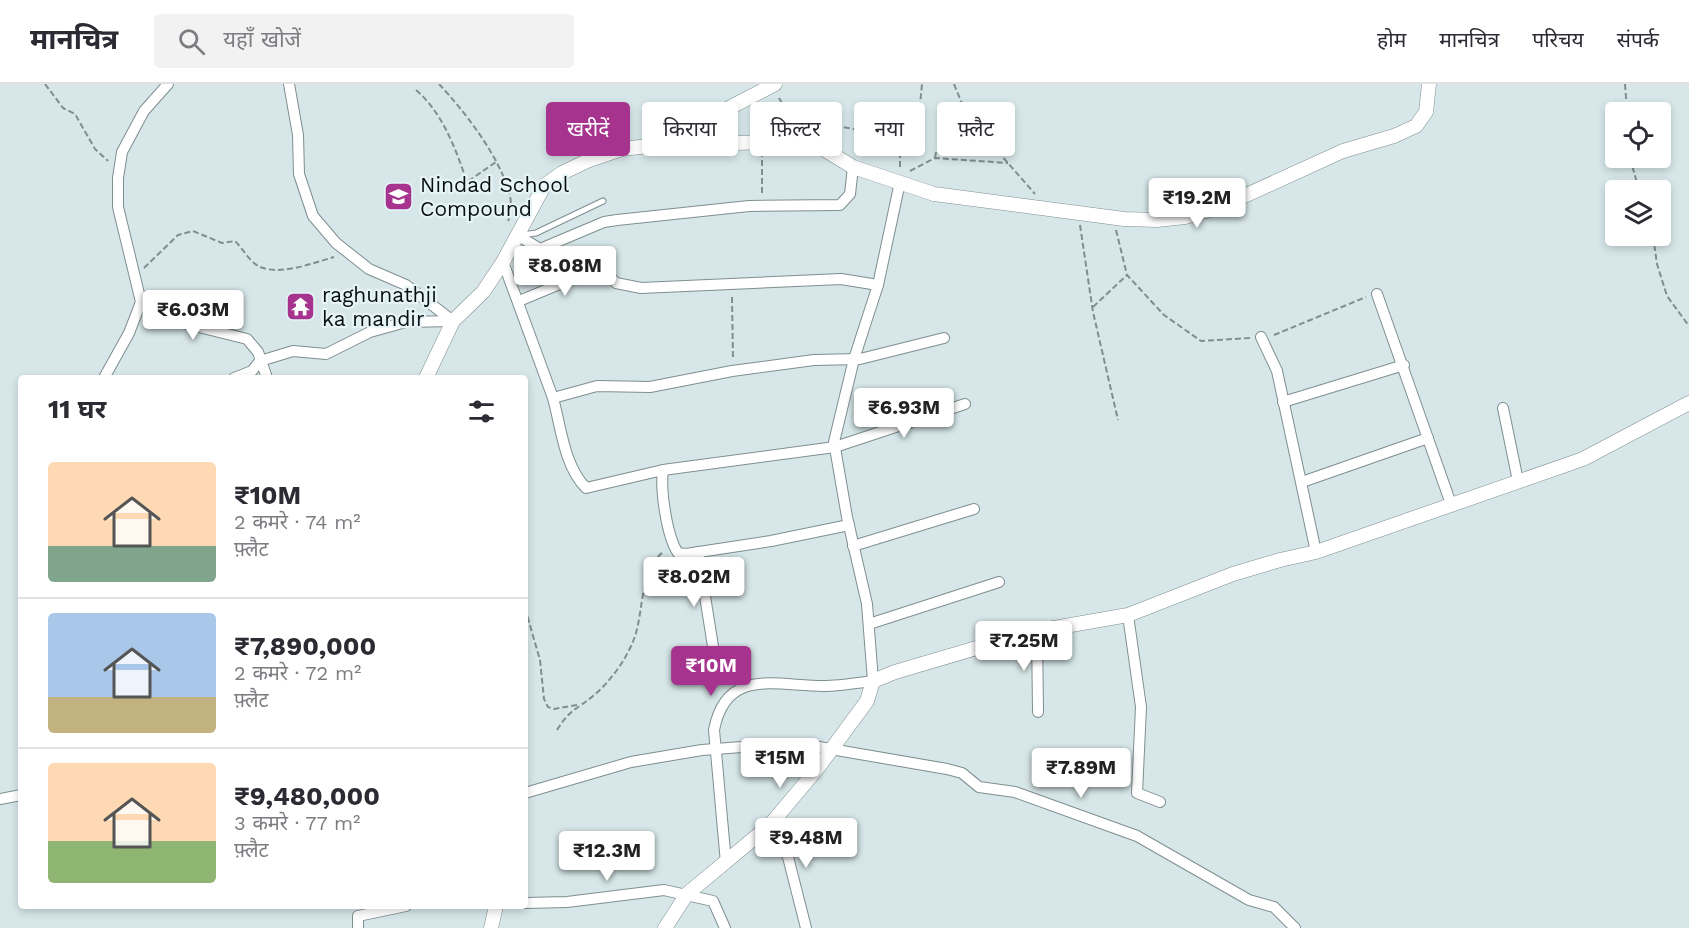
<!DOCTYPE html>
<html lang="hi">
<head>
<meta charset="utf-8">
<style>
  :root { --surface:#fff; --page:#f2f2f3; --text:#2b2b33; --muted:#7c7c81; --line:#e1e1e2; --accent:#a6338e }
  body { margin:0; font-family:"Work Sans","Noto Sans Devanagari",sans-serif; background:var(--page); color:var(--text); height:100vh; display:flex; flex-direction:column; font-size:22px; white-space:nowrap }
  * { box-sizing:border-box; margin:0 }
  p { font-size:20px; color:var(--muted) }
  .icon { flex:none; width:33px; height:33px; fill:none; stroke:currentColor; stroke-width:2; stroke-linecap:round; stroke-linejoin:round }
  .map { position:relative; flex:1; overflow:hidden }
  .sheet { position:absolute; left:18px; top:291px; width:510px; height:534px; display:flex; flex-direction:column; background:var(--surface); border-radius:6px; box-shadow:0 3px 9px #0003 }
  .sheet>* { flex:none }
  .top-card { position:absolute; left:546px; top:18px; width:570px; height:54px; display:flex; gap:12px }
  .fabs { position:absolute; left:1605px; top:18px; display:grid; gap:12px }
  .fabs a { display:grid; place-items:center; width:66px; height:66px; border-radius:6px; background:var(--surface); box-shadow:0 3px 9px #0003; font-size:30px }
  .price { position:absolute; translate:-50% -51px; padding:0 14px; border-radius:6px; background:#fff; color:#222; font-size:20px; line-height:39px; filter:drop-shadow(0 2px 3px #0008) }
  .price::after { content:''; position:absolute; left:50%; top:36px; width:18px; height:14px; margin-left:-9px; background:inherit; clip-path:polygon(0 0,100% 0,50% 100%) }
  .price.active { background:var(--accent); color:#fff }
  ul { padding:0; list-style:none }
  li { display:flex; align-items:center; gap:18px; height:150px; padding:0 30px }
  li+li { border-top:2px solid var(--line) }
  li span { display:grid; place-items:center; flex:none; width:168px; height:120px; border-radius:6px; color:#555 }
  li>.icon { margin-inline-start:auto }
  span .icon { width:72px; height:72px; fill:#fffc; stroke-width:1 }
  li b { font-size:26px }
  h2 { display:flex; justify-content:space-between; align-items:center; height:72px; padding:0 30px; font-size:26px }
  .pill { padding:0 21px; border-radius:6px; background:var(--surface); box-shadow:0 3px 9px #0003; font-size:21px; line-height:54px }
  .pill.active { background:var(--accent); color:#fff }
  header { display:flex; align-items:center; gap:36px; box-sizing:border-box; height:84px; padding:0 30px; background:var(--surface); border-bottom:2px solid var(--line) }
  header strong { font-size:28px }
  nav { display:flex; gap:33px; margin-inline-start:auto; font-size:21px }
  .search { width:420px; height:54px; background:var(--page); display:flex; align-items:center; gap:15px; box-sizing:border-box; padding:0 21px; border-radius:6px; color:var(--muted); font-size:22px }
  .map>svg:first-child { display:block }
  .lines { fill:none; stroke-linecap:round; stroke-linejoin:round }
  .service-casing { stroke:#7f8e90; stroke-width:7 }
  .minor-casing { stroke:#7f8e90; stroke-width:12 }
  .tertiary-casing { stroke:#7f8e90; stroke-width:15 }
  .path { stroke:#818d8e; stroke-width:2; stroke-dasharray:6 3; stroke-linecap:butt }
  .service { stroke:#fff; stroke-width:5 }
  .minor { stroke:#fff; stroke-width:10 }
  .tertiary { stroke:#fff; stroke-width:14 }
  .labels { text-anchor:middle; stroke-width:4.5; stroke-linejoin:round; paint-order:stroke }
  .poi-label { font-size:21px; fill:#090f0f; stroke:#e5f5f7; text-anchor:start }
</style>
</head>
<body>
<header>
<strong>मानचित्र</strong>
<div class="search"><svg class="icon" aria-label="search" viewBox="0 0 24 24"><circle cx="10" cy="10" r="6"/><path d="M15 15l6 6"/></svg>यहाँ खोजें</div>
<nav><a>होम</a><a>मानचित्र</a><a>परिचय</a><a>संपर्क</a></nav>
</header>
<div class="map">
<svg width="1689" height="844" viewBox="0 0 1689 844">
  <rect width="100%" height="100%" fill="#d7e7e9"/>
  <g class="lines">
    <defs>
      <path id="service" d="M522,151L536,149L603,117"/>
      <g id="minor">
        <path d="M289,0L298,51L299,90L313,132L336,159L369,185L406,201L453,237"/>
        <path d="M517,151L540,165L604,138L617,136L749,122L840,121L850,110L853,83"/>
        <path d="M503,178L553,314L597,302L650,303L732,287L814,276L860,275L944,254"/>
        <path d="M1377,210L1451,420"/>
        <path d="M519,217L601,183L616,199L641,204L841,195L878,201"/>
        <path d="M141,218L167,227L187,240L247,255L258,268L267,294"/>
        <path d="M1261,253L1277,287L1316,468"/>
        <path d="M104,294L129,249L141,218L118,123V94L122,68L144,27L168,0"/>
        <path d="M234,294L252,287L260,277L293,267L326,270L370,248L406,238L453,237"/>
        <path d="M553,314C561,343 564,382 586,404L663,386L835,363L965,320"/>
        <path d="M1283,318L1404,281"/>
        <path d="M1503,324L1518,397"/>
        <path d="M663,386C660,406 667,453 678,469L686,470L771,457L849,441"/>
        <path d="M1302,398L1428,354"/>
        <path d="M853,462L974,425"/>
        <path d="M698,468L715,575"/>
        <path d="M1128,531L1141,623L1137,709L1160,718"/>
        <path d="M869,540L999,498"/>
        <path d="M1037,547L1038,628"/>
        <path d="M525,709L631,678L702,666L742,663L813,662L947,685L962,689L979,703L1015,708L1137,752L1249,816L1274,823L1295,844"/>
        <path d="M0,715L21,711"/>
        <path d="M770,741L788,773L806,844"/>
        <path d="M726,779L714,646C726,583 776,602 823,602C839,602 857,599 873,597L867,520L847,433L834,358L854,275L878,201L900,98"/>
        <path d="M525,819L567,818L664,806L713,817L725,844"/>
        <path d="M358,844V832L406,822"/>
      </g>
      <g id="tertiary">
        <path d="M658,61L776,58L817,61L853,83L934,110L1124,135L1157,136L1185,133L1220,123L1343,67L1394,52L1416,42L1426,28L1429,0"/>
        <path d="M426,294L453,237L483,208L503,178L544,102L562,89L587,77L622,65L658,61L775,0"/>
        <path d="M491,844L496,822"/>
        <path d="M665,844L687,810L770,741L817,685L867,617L873,597L895,588L1031,548L1128,531L1233,490L1280,476L1316,468L1583,375L1689,319"/>
      </g>
    </defs>
    <use href="#service" class="service-casing"/>
    <use href="#minor" class="minor-casing"/>
    <use href="#tertiary" class="tertiary-casing"/>
    <g class="path">
      <path d="M45,0L63,24L75,30L95,65L108,77"/>
      <path d="M439,0C465,28 501,74 510,112C512,120 509,131 508,140"/>
      <path d="M954,0L967,32L1035,110"/>
      <path d="M1625,0L1627,28"/>
      <path d="M416,6C443,29 456,66 467,98L496,78"/>
      <path d="M779,14L797,45"/>
      <path d="M791,32C830,44 869,43 907,60"/>
      <path d="M935,74L936,68L956,51L967,32"/>
      <path d="M1630,74L1639,106"/>
      <path d="M900,83V73L919,32L922,0"/>
      <path d="M910,87L935,74L1008,79"/>
      <path d="M762,109V70"/>
      <path d="M1080,141L1093,228L1118,336"/>
      <path d="M1116,146L1127,191L1164,231L1201,257L1250,254"/>
      <path d="M1653,152L1657,180L1667,212L1689,242"/>
      <path d="M144,184L178,151L193,147L222,159L235,157C242,164 247,173 254,179C272,195 313,179 334,173"/>
      <path d="M732,213L733,276"/>
      <path d="M1093,223L1127,191"/>
      <path d="M1274,251L1366,213"/>
      <path d="M525,524L540,576L544,615L548,623L554,625L577,621"/>
      <path d="M557,646C570,625 576,626 593,612C610,598 626,576 634,555C644,529 639,487 663,468"/>
    </g>
    <use href="#service" class="service"/>
    <use href="#minor" class="minor"/>
    <use href="#tertiary" class="tertiary"/>
  </g>
  <defs>
    <symbol id="school-square" viewBox="-11 -11 22 22"><rect x="-9" y="-9" width="18" height="18" rx="4" fill="#a6338e" stroke="#e5f5f7"/><path d="M0-5L7-2L0 1L-7-2ZM-4 1L0 2.5L4 1V4Q0 6-4 4Z" fill="#fff"/></symbol>
    <symbol id="temple-square" viewBox="-11 -11 22 22"><rect x="-9" y="-9" width="18" height="18" rx="4" fill="#a6338e" stroke="#e5f5f7"/><path d="M0-6L5-2H3V0L6.5 2.5H4V6H1.5V3h-3V6H-4V2.5H-6.5L-3 0V-2H-5Z" fill="#fff"/></symbol>
  </defs>
  <g fill-rule="evenodd">
    <use href="#school-square" x="382" y="96" width="33" height="33"/>
    <use href="#temple-square" x="284" y="206" width="33" height="33"/>
  </g>
  <g class="labels">
    <g class="poi-label">
      <text x="420" y="108">Nindad School<tspan x="420" dy="24">Compound</tspan></text>
      <text x="322" y="218">raghunathji<tspan x="322" dy="24">ka mandir</tspan></text>
    </g>
  </g>
</svg>
<div class="fabs">
<a><svg class="icon" aria-label="locate" viewBox="0 0 24 24"><circle cx="12" cy="12" r="6"/><path d="M12 2v4M12 18v4M2 12h4M18 12h4"/></svg></a>
<a><svg class="icon" aria-label="layers" viewBox="0 0 24 24"><path d="M12 4l9 5-9 5-9-5zM3 14l9 5 9-5"/></svg></a>
</div>
<b class="price" style="left:1197px;top:145px">₹19.2M</b>
<b class="price" style="left:565px;top:213px">₹8.08M</b>
<b class="price" style="left:193px;top:257px">₹6.03M</b>
<b class="price" style="left:904px;top:355px">₹6.93M</b>
<b class="price" style="left:694px;top:524px">₹8.02M</b>
<b class="price" style="left:1024px;top:588px">₹7.25M</b>
<b class="price active" style="left:711px;top:613px">₹10M</b>
<b class="price" style="left:780px;top:705px">₹15M</b>
<b class="price" style="left:1081px;top:715px">₹7.89M</b>
<b class="price" style="left:806px;top:785px">₹9.48M</b>
<b class="price" style="left:607px;top:798px">₹12.3M</b>
<div class="top-card">
<a class="pill active">खरीदें</a>
<a class="pill">किराया</a>
<a class="pill">फ़िल्टर</a>
<a class="pill">नया</a>
<a class="pill">फ़्लैट</a>
</div>
<section class="sheet">
<h2>11 घर<svg class="icon" aria-label="filters" viewBox="0 0 24 24"><path d="M4 7h16M4 17h16"/><circle cx="9" cy="7" r="2"/><circle cx="15" cy="17" r="2"/></svg></h2>
<ul>
<li><span style="background:linear-gradient(#ffd9b3 70%,#7fa58c 0)"><svg class="icon" aria-label="home" viewBox="0 0 24 24"><path d="M3 11l9-7 9 7M6 9v11h12V9"/></svg></span><div><b>₹10M</b><p>2 कमरे · 74 m²</p><p>फ़्लैट</p></div></li>
<li><span style="background:linear-gradient(#a9c7e8 70%,#c2b280 0)"><svg class="icon" aria-label="home" viewBox="0 0 24 24"><path d="M3 11l9-7 9 7M6 9v11h12V9"/></svg></span><div><b>₹7,890,000</b><p>2 कमरे · 72 m²</p><p>फ़्लैट</p></div></li>
<li><span style="background:linear-gradient(#ffd9b3 65%,#8fb573 0)"><svg class="icon" aria-label="home" viewBox="0 0 24 24"><path d="M3 11l9-7 9 7M6 9v11h12V9"/></svg></span><div><b>₹9,480,000</b><p>3 कमरे · 77 m²</p><p>फ़्लैट</p></div></li>
</ul>
</section>
</div>
</body>
</html>
